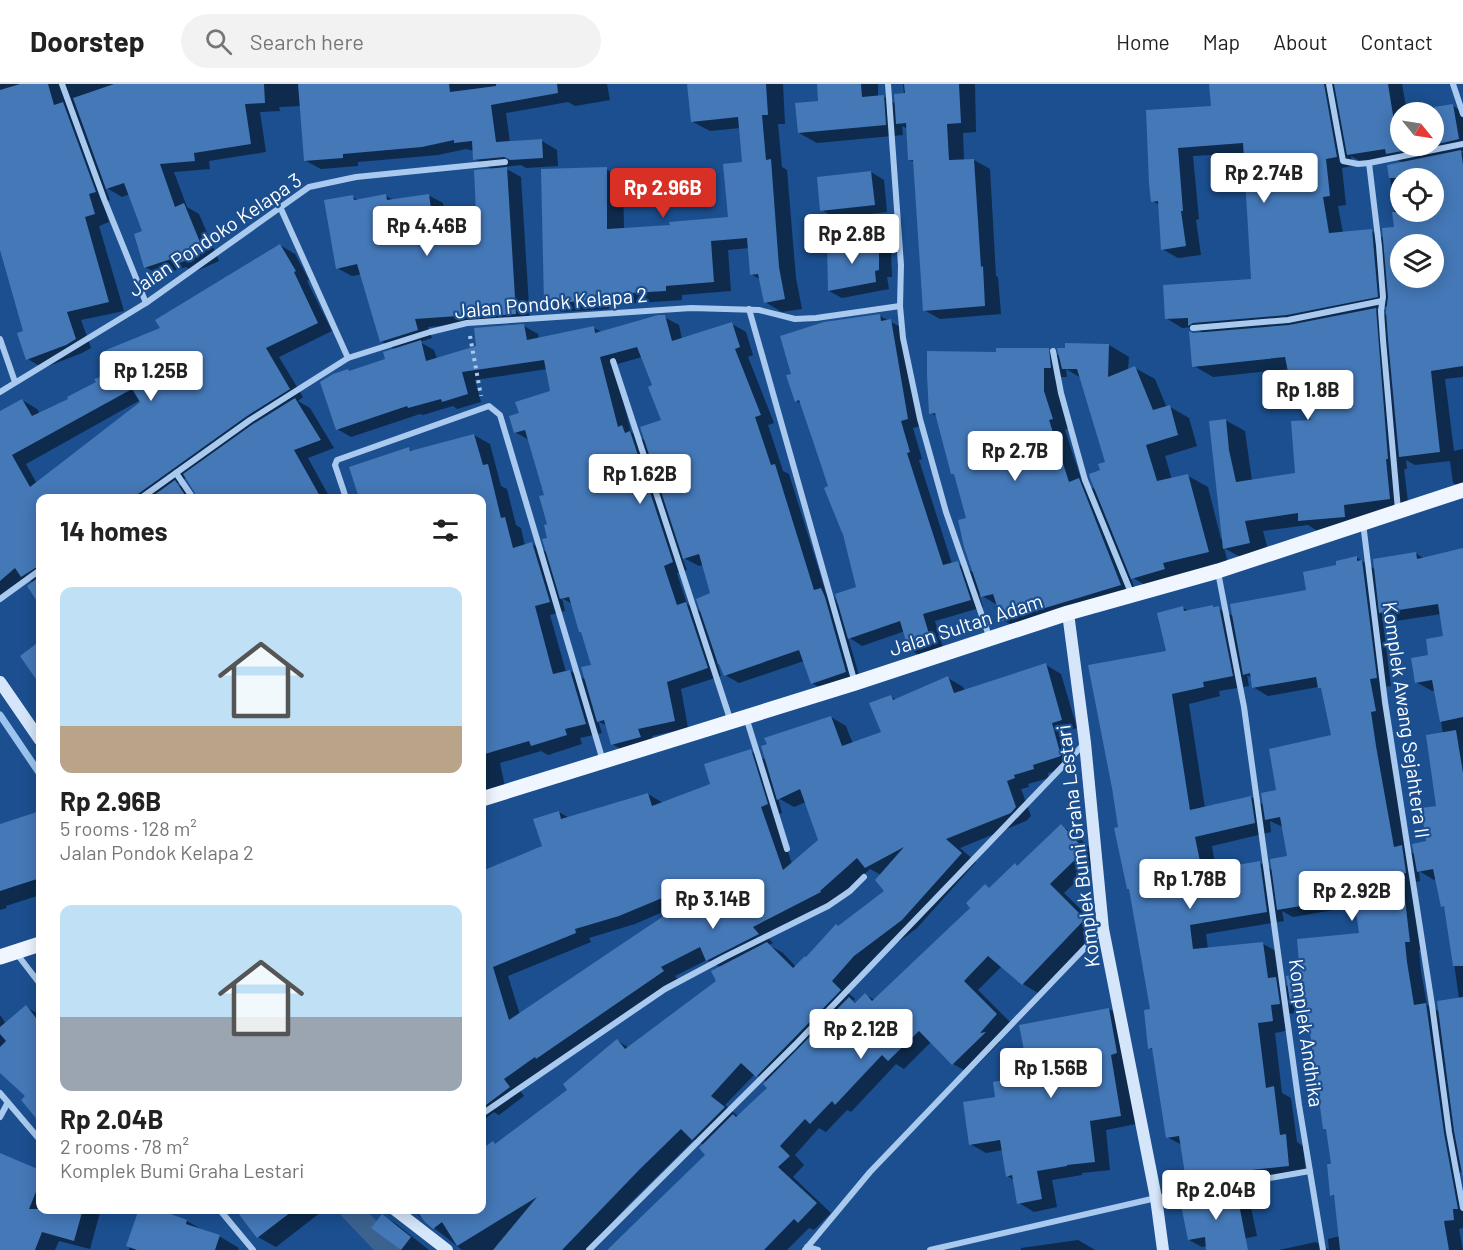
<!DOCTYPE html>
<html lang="en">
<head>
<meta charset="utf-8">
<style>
  :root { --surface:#fff; --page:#f2f2f2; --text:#222; --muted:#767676; --line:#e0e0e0; --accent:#d93025 }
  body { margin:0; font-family:Barlow,sans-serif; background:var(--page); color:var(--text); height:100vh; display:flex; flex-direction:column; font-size:22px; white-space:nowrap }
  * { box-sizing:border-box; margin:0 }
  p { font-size:20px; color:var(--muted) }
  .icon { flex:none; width:33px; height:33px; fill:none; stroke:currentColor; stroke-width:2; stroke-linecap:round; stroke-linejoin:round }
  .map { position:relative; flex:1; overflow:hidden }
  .details { position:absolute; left:36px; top:410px; width:450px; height:720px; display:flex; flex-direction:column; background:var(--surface); border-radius:12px; box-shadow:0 3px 15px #0003 }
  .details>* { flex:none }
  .needle { width:39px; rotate:120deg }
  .tools { position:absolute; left:1390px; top:18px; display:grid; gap:12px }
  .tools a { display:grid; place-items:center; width:54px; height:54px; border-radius:50%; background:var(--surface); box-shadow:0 3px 15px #0003; font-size:30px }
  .price { position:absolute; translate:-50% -51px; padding:0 14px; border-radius:6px; background:#fff; color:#222; font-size:20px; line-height:39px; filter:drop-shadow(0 2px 3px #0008) }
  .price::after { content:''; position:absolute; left:50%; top:36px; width:18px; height:14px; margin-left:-9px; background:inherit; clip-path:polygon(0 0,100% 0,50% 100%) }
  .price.current { background:var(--accent); color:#fff }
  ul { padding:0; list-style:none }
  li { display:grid; align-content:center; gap:12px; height:318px; padding:0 24px }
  li span { display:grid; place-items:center; height:186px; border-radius:12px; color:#555 }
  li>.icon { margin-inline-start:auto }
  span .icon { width:108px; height:108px; fill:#fffc; stroke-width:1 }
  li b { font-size:26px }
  h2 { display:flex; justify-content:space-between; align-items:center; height:72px; padding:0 24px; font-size:26px }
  header { display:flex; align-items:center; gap:36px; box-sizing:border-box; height:84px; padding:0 30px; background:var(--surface); border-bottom:2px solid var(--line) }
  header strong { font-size:28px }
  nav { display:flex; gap:33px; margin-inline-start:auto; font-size:21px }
  .search { width:420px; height:54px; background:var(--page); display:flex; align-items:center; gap:15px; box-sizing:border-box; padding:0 21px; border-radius:33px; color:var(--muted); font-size:22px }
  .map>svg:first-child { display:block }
  .shadow { fill:#0007; fill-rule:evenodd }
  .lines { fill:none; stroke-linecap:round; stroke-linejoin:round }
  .stream { stroke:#9cc4f0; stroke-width:7 }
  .canal { stroke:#3c6290; stroke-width:22 }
  .building { fill:#4478b7; fill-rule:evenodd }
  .path { stroke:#a9c9ee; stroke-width:4; stroke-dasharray:3 4.5; stroke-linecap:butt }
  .street { stroke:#a9c9ee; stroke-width:6 }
  .secondary { stroke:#d6e6fa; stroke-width:12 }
  .primary { stroke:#f0f6ff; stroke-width:15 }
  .labels { text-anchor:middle; stroke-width:4.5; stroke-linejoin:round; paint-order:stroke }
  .street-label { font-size:20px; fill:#fff; stroke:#1b4f8f }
</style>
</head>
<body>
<header>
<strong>Doorstep</strong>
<div class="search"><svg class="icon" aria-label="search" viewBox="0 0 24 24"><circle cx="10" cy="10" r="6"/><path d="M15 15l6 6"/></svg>Search here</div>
<nav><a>Home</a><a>Map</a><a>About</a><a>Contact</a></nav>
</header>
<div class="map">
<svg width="1463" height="1166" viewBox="0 0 1463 1166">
  <rect width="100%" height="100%" fill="#1b4f8f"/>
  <g class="shadow">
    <path d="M0,0H607L610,16L575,22L568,18L506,29L510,59L542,57L557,66L558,82L526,84L521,81L503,83L521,93L530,238L488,241L484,239L428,243L432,254L420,258L434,266L437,275L478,263L524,242L538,250L539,255L594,244L602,248L664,233L679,241L682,255L732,240L746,248L753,271L748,273L774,339L768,341L783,387L789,390L826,509L835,514L838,521L858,504L829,403L802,320L796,317L880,232L904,245L921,342L913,344L922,375L919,376L952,480L957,479L974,489L968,435L956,391L952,389L938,333L931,329L998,269L1048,266L1061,273L1067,266V260L1109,261L1129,273L1128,286L1135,284L1155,295L1167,324L1170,323L1189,334L1197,362L1165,372L1172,396L1188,392L1208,403L1221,455L1223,454L1225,336L1245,347L1252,397L1296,390L1313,337L1306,301L1291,292L1289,285L1213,293L1194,282L1205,250L1193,243L1182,244L1166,234L1253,196L1245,69L1193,72L1199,135L1196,136L1201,171L1178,174L1162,165L1159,121L1153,117L1148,27L1212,23L1210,0H1402L1407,28H1401V62H1434V28H1413L1453,22L1463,28V67H1460L1463,69V293L1445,295L1454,367L1463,365V404L1453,399L1450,377L1415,381L1406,376L1407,385H1404L1409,426L1363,431L1364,444L1319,448L1308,441L1263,447L1269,470L1244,475L1224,464L1228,479L1152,505L1130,492L1137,511L1020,546L1003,536L999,522L979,510L983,523L935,537L944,567L923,573L910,566L905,547L862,562L848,553L860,595L826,607L812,599L804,577L739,599L725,591L721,581L717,578L721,592L681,605L688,644L652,652L654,660L626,668L612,660L607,642L598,637L602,649L580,654L582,660L548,671L541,667L500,679L505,703L482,709V414H360L409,365L413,367L474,351L490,360L501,402L507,405L516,441L521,444L525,462L532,460L548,469L549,441L546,412L529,356L515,348L520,330L552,308L547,285L475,296L481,318L457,325L453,322L423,331L420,330L351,353L337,345L351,288L387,276L396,266L381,257L362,190L352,192L337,184L352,113L359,116L386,112L394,116L428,111L443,119L448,155L479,153L493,86L475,75L474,67L466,65L438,71L358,78V82L321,85L306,77L301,22L279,23L280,27L260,28L266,68L209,77L210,85L174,88L187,123L199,130L219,177L194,188L186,183L160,191L145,183L144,147L130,110L122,113L105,103L110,116L103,119L109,138L99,142L124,227L81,236L91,264L82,269L43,284L28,275L25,248L0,161ZM1351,72L1365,80L1395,74L1403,79L1389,82L1396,145L1385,155L1371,147L1343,149L1338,122L1346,121L1342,84L1353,82ZM1401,94H1434V128H1401ZM1401,160H1434V194H1401ZM1388,222V232L1375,225ZM642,273L654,302L663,336L647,358L631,348L614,281ZM1066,285L1081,294L1107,379L1102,387L1096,406L1082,398L1065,346L1069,344L1060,293H1067ZM682,473L699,482L703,481L712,510L703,529L687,520L677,489L687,486ZM562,514L572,520L593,582L586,596L570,587L566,588L550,531L565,527Z"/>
    <path d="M689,0H783L785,40H778L782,83L787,86L796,194L802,225L782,228L765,218L761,196L751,190L749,164L728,166L731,207L682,211V216L609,221V225L562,228L545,219L606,85L623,95L624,145L671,143L729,135L744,79L740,44L710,47L693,38Z"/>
    <path d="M818,0H878V13L883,12L896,20L904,10L903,0H975L976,48L963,49L964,77L974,76L990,85L996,192L998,193L1001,230L940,235L924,226L915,78L910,76L908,45L902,42L903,51L817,59L799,49L819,18Z"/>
    <path d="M871,88L884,96L887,128L835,134L822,126Z"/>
    <path d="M280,161L295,170L309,196L307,197L332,247L279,273L303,313L298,317L310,324L334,364L308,374L330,414H199L187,393L177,400L189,406L194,414H40V520L29,502L34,499L27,495L0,517V329L22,316L37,325L40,330L116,290L162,245ZM144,314L145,316L37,400L26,380Z"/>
    <path d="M878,161L891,169L892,193H887L889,205L842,214L829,207Z"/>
    <path d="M1463,466V1088L1457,1089L1463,1120V1144L1459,1145L1463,1166H1279L1316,1158L1329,1166L1328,1155L1340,1152L1335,1113L1332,1111V1081L1328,1046L1325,1044L1312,949L1305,925L1295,919L1296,929L1287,930L1290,946L1275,949L1282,1009L1291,1014L1297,1058L1303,1062L1306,1091L1249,1097L1251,1104L1236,1107L1249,1114L1257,1152L1202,1163L1189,1156L1205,1112L1188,1102L1182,1061L1167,1053L1154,966L1149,964L1151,926L1119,744L1168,568L1183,524L1189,527L1213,522L1233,532L1308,507L1338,483L1356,473L1376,486L1415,469L1425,475ZM1382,529L1396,537L1441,530L1445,553L1430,572L1416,598L1432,607L1436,606L1443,650L1438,723L1428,759L1416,771L1408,766L1384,603L1391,602ZM1247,591L1252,594L1253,603L1268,612L1318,603L1323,605L1332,652L1264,721L1251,713L1205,724L1189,620L1220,612L1219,607L1249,602ZM1270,737L1283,743L1288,774L1273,786L1260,779L1216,786L1212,762L1271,748ZM1419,787L1434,796L1436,795L1443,822L1445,823L1451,857L1459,915L1440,928L1427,921L1421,887L1419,866H1424L1416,798L1420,797ZM1357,822L1361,850L1302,891L1289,903L1284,900L1280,869L1263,860L1208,865L1206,850L1284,837L1282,827L1293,833Z"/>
    <path d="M40,559V598L22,572Z"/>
    <path d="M1046,581L1061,590L1077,644L1066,647L1076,681L1048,689L1049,694L1028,700L1029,703L1021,705L1031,732L1026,737L960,764L976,778L917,844L869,880L846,907L855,915L853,917L856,919L865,911L875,916L990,805L1019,783L1061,742L1077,751L1100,775L1064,809L1100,844L1038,909L1023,900L1002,882L978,906L1011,939L997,956L1000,958L969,989L953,980L931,958L904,985L896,980L851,1028L847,1026L826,1048L819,1044L795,1071L804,1081L793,1093L831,1129L814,1146L809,1144L787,1166H607L707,1071L704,1061L694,1056L633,1116L586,1166H462L419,1132L414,1125H482V1066L493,1059L497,1061L569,1006L618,957L629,964L717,898L720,883L707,876L675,892L678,896L518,1004L524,1012L499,1031L494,1028L482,1037V949L486,946L482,932V796L544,763L559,728L569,734L648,710L663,719L712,700L750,667L766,676L831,633L846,642L853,660L883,649L891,613L897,616L948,594L963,603L965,607ZM778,714L794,723L806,718L819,757L792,780L776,731L782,729ZM870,785L881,791L886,807L839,843L796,883L783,869L769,861L773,859L766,852L835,816ZM679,821L520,931L508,892L591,858L589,854L635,840ZM755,990L767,998L769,1004L739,1033L725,1021Z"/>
    <path d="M37,730L40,732V811L6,822L7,824L0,826V740Z"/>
    <path d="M26,923L40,931V1033L34,1029L27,1012L0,987V931L6,940Z"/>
    <path d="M1109,925L1125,934L1136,1040L1106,1046L1110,1086L1082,1089V1091L1052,1096L1057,1123L1034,1128L1019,1119L1014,1096L1007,1092L1003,1066L986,1069L970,1060L997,1015L1030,992Z"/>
    <path d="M0,1070L40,1088V1125H101L90,1165L59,1157L55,1166H0Z"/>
    <path d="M141,1125H152L187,1137L206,1148L219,1152L239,1164L238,1166H129Z"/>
    <path d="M237,1125H325L276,1163L258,1153Z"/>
    <path d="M382,1132L395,1139L429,1166H401L373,1143Z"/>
    <path d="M1078,1156L1095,1166H1021V1164Z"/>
  </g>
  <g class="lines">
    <path class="stream" d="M0,631L40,690"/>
    <path class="canal" d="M350,1125L389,1166"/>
  </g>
  <g class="building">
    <path d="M20,0H48L54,21L63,18L96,108L89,110L95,130L85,133L109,218L67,228L76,255L66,261L26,276L17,249L23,247L0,166V6Z"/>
    <path d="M114,0H264L265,19L245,20L251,60L194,69L195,77L160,80L175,123L184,119L204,168L177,180L174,174L144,184L134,150L142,147L124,99L106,105L73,14Z"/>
    <path d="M298,0H449L450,8L496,2V0H557L558,9L491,21L496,58L542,55L543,74L510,76L504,73L473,76L472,57L454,59V56L422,63L343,70V74L304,77Z"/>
    <path d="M687,0H766L768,31H762L766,76L771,75L779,183L785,215L764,219L758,190L750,191L747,154L711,157L714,198L666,202V207L593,211V216L544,220L541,85L607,83V145L670,141L669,138L728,133L723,80L742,78L738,33L691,38Z"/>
    <path d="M817,0H861L862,13L884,11L886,41L798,49L795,19L818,17Z"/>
    <path d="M904,0H959L961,39L947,40L949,76L974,75L981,183L983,182L985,222L923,227L913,76H908L906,39L896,40L894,10L905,9Z"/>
    <path d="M1209,0H1324L1337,73L1326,75L1330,112L1323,113L1329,149L1372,145L1378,213L1287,231L1193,239L1188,242V234L1165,235L1163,201L1251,195L1243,59L1178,64L1183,127H1181L1186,162L1161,166L1158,117L1151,118L1149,100L1146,26L1211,22Z"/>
    <path d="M1334,0H1388L1398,62H1429L1386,70L1385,65L1347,71Z"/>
    <path d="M1453,20L1459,55L1434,61V23Z"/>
    <path d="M1461,66L1463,81V282L1431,287L1440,368L1399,373L1388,256L1386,227L1388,213L1382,144L1394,143L1392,128H1434V94H1389L1387,81ZM1401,160H1434V194H1401Z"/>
    <path d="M507,83L516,230L472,233V231L415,235L418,246L380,258L357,180L336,185L324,116L353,111L354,116L386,110L387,116L429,110L435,154L477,151L474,86Z"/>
    <path d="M871,87L875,121L820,127L817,93Z"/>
    <path d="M280,160L296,187L294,188L318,239L266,264L290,305L247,332L138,410L136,414H40V481L21,493L15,484L0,497V327L22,315L32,332L68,315L67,313L96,298L94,295L114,289L106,266L160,244L155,236ZM132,305L140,318L30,403L12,371Z"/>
    <path d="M879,160V186L875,187L876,198L828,207L827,161Z"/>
    <path d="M1376,224L1388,375H1386L1390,415L1344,421L1345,433L1298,437V429L1245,437L1250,459L1223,465L1209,337L1226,335L1229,366L1236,398L1295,389L1291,337L1311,336L1302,290L1289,293L1285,273L1192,283L1189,247L1193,249L1289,241Z"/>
    <path d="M880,230L881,237L891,235L908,335L901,337L910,368L907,369L914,391L943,481L958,477L971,516L923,530L932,560L909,567L900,537L848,555L835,510L856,503L843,451L824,404L828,402L815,363L799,316L795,318L786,291L791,290L780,252L824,238Z"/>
    <path d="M658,231H665L672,257L732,238L740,263L735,265L761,331L755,333L771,381L775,380L814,506L821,504L825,513L846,588L811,600L799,566L724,592L719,580H718L696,515L710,509L699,470L683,475L640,343L661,336L648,303L652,301L637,263L600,273L618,343L622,341L625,349L630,347L673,478L664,482L677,521L686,518L708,584L667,598L675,637L638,645L641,653L611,661L604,636L597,638L581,583L591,581L581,548H579L569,513L560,515L542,455L547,454L544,441L547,440L539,412L544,411L525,346L514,349L509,332L519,329L515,318L550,307L544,276L462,288L468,310L442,318L441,315L408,324L407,322L336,346L320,298L333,290L348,285L349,287L385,275L383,268L421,256L426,277L476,262L474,244L524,240L527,256L594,242L595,249Z"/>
    <path d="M1065,259L1109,260L1108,293L1135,282L1153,326L1170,321L1178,351L1146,361L1157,397L1188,390L1209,468L1163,479L1165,485L1131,495L1090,394L1089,390L1100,386L1098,380L1105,378L1077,285H1062L1057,264H1065Z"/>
    <path d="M996,264H1049L1051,284H1044V307L1053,335L1049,336L1069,398L1079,394L1121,501L1002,537L993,510L981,513L964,463L958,436L966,434L954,390H951L935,329L929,330L927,291V267L996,268Z"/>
    <path d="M295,314L321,356L294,366L321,414H198L183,390L253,340Z"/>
    <path d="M474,350L483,381L488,380L501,434L505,433L513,464L532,458L550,518L535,522L553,590L570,586L586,640L565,645L567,651L531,662L529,657L485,670L482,658V414H359L349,383L409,363L410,367Z"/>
    <path d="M175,396L187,414H150Z"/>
    <path d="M1463,464V633L1440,638L1432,596L1415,599L1411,574L1428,571L1426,555L1443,552L1438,520L1379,529L1373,475L1416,468L1417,475Z"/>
    <path d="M1357,472V477L1362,476L1377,594L1370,595L1376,627L1371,628L1376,662L1394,763L1402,761L1406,789L1402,790L1410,858H1405L1407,878L1414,921L1426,919L1444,1049L1458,1125H1453L1454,1136L1444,1137L1449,1166H1340L1334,1111L1330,1112L1327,1080H1331L1326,1045H1323L1310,949H1309L1303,916L1290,918L1286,892L1300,890L1297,855L1359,849L1354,813L1277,826L1270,775L1287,772L1280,733L1265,736L1261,709L1276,706L1269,665L1331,651L1321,604H1318L1316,593L1252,604L1250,589L1243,591L1230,520L1306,506L1303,488L1336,481V477Z"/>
    <path d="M40,492V522L27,502Z"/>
    <path d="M1213,521V523L1219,522L1233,592L1203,598L1204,603L1172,610L1190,726L1251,712L1255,739L1195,753L1202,787L1260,777L1267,828L1190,841L1193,865L1263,858L1268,894L1276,893L1280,920L1271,921L1273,937L1258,939L1266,1004L1274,1002L1280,1051L1286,1050L1289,1082L1233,1088L1234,1095L1187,1103L1179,1052L1166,1054L1152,964L1148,965L1144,926L1150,925L1129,805H1127L1114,744L1118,743L1112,704L1088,581L1166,567L1157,529L1183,522L1184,527Z"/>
    <path d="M40,557V601L20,572Z"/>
    <path d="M1046,579L1062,636L1052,639L1061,672L1033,681L1034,685L1014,691L1015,694L1007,697L1016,723L1011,729L946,755L962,769L902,836L854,872L832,897L841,906L756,993L741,979L711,1012L725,1023L692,1056L681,1045L640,1085L562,1166H493L537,1113L457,1162L442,1138L433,1145L425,1138L415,1125H482V1065L493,1057L495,1060L567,1006L563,1000L617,955L625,965L716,897L711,887L767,858L793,884L805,872L806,873L836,840L838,842L884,807L875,796L904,763L865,784L857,774L820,807L821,808L753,843L759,850L706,877L700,863L661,883L664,887L536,975L535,973L504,995L510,1003L482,1024V787L542,762L533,735L559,727L561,735L648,709L652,722L710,700L704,680L751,665L768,720L761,723L783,786L818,756L800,705L777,716L761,662L767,660L764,654L831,632L842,662L881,648L869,619L891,611L893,616L948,592L954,609ZM691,802L694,809L702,806L509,936L493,883L576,849L575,845L619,832Z"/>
    <path d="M1456,646L1463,689V882H1453L1444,822L1441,823L1433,785L1417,788L1412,760L1426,757L1421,724L1436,722L1426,651Z"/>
    <path d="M37,728L40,739V794L0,807V740Z"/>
    <path d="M1061,740L1085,766L1050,800L1085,835L1022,901L988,872L964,897L997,930L980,949L986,948L952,981L919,947L888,977L882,971L835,1021L832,1017L810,1040L805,1035L780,1062L790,1072L778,1083L817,1119L798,1139L794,1135L764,1166H607L705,1071L699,1064L733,1030L736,1033L767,1004L763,1000L849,913L855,919L865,909L872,917L970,824L966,819L985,800L989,804L1015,779L1017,782Z"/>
    <path d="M1463,913V1095L1454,1047L1437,917Z"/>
    <path d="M26,921L40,939V1039L21,1016L25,1012L0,989V963L6,957L0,950V943Z"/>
    <path d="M1109,924L1117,969L1111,971L1121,1032L1090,1037L1095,1078L1067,1081V1082L1037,1087L1042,1115L1017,1120L1012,1091L1006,1093L1000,1056L969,1061L963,1018L995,1013L993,998L1029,991L1019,941Z"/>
    <path d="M0,1069L40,1086V1098L29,1125H83L74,1157L42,1148L35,1166H0Z"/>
    <path d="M1236,1105L1248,1166H1206L1205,1153L1188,1156L1181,1121L1189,1119L1188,1114Z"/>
    <path d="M139,1125H157L187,1136L186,1140L220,1151L215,1166H137L126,1162Z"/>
    <path d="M235,1125H295L257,1154Z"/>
    <path d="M382,1130L411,1153L401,1166L371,1144Z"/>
  </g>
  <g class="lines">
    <path class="path" d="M470,252L481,312"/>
    <g class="street">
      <path d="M62,0L104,115L146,219"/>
      <path d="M888,0L901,181L900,222L903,254L920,335L946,428L990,555"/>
      <path d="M1329,0L1343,77L1358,80L1369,79L1463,60"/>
      <path d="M1453,0L1463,30"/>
      <path d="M1369,79L1379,162L1383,213L1381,227L1383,256L1398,426"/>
      <path d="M281,125L348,274"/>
      <path d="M749,225L855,599"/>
      <path d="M1193,244L1288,236L1382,217"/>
      <path d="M0,255L15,298"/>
      <path d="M1053,267L1061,309L1085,396L1132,511"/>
      <path d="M613,277L731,638"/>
      <path d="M0,308L146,219L309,103L356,93L505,78"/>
      <path d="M176,389L193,414"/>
      <path d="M141,414L250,336L348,274L430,248L467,239L691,224L759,226L795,235L816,234L900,222"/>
      <path d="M346,414L335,381L337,376L489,322L500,331L603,677"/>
      <path d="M1363,439L1385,618L1432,921L1449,1048L1463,1124"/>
      <path d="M1218,488L1244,623L1299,1021L1323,1166"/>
      <path d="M0,515L40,486"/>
      <path d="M746,633L787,765"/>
      <path d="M17,870L40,900"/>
      <path d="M0,1009L40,1056"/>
      <path d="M482,1030L665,905L725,873L828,822L850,807L864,793"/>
      <path d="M0,1033L7,1020"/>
      <path d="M219,1125L253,1166"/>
      <path d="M807,1163L818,1166"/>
      <path d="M589,1166L795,961L1084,660"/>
      <path d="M805,1166L870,1088L1103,845"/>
      <path d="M930,1166L1156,1114L1310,1087"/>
    </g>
    <g class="secondary">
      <path d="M1068,529L1085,659L1103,845L1156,1114L1163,1166"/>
      <path d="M0,598L40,656"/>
      <path d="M394,1125L447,1166"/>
    </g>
    <g class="primary">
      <path d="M482,715L855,599L1068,529L1218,487L1463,406"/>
      <path d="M0,873L40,860"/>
    </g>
  </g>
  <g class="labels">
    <g class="street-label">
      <text transform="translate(215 151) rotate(-34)" y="7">Jalan Pondoko Kelapa 3</text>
      <text transform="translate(551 219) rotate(-5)" y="7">Jalan Pondok Kelapa 2</text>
      <text transform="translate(966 541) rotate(-18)" y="7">Jalan Sultan Adam</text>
      <text transform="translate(1406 636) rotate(82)" y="7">Komplek Awang Sejahtera II</text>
      <text transform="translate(1078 762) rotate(-97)" y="7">Komplek Bumi Graha Lestari</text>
      <text transform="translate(1306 949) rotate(82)" y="7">Komplek Andhika</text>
    </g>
  </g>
</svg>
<div class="tools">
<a><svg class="needle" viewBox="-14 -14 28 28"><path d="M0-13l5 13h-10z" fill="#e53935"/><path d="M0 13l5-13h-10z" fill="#767676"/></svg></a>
<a><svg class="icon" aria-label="locate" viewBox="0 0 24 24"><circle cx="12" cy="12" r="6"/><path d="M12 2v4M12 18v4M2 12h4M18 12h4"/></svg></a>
<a><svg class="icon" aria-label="layers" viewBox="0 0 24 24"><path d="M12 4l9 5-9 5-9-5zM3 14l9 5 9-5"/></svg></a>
</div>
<b class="price" style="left:1264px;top:120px">Rp 2.74B</b>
<b class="price current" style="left:663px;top:135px">Rp 2.96B</b>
<b class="price" style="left:427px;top:173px">Rp 4.46B</b>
<b class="price" style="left:852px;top:181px">Rp 2.8B</b>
<b class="price" style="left:151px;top:318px">Rp 1.25B</b>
<b class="price" style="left:1308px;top:337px">Rp 1.8B</b>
<b class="price" style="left:1015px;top:398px">Rp 2.7B</b>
<b class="price" style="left:640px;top:421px">Rp 1.62B</b>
<b class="price" style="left:1190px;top:826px">Rp 1.78B</b>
<b class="price" style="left:1352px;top:838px">Rp 2.92B</b>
<b class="price" style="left:713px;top:846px">Rp 3.14B</b>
<b class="price" style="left:861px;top:976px">Rp 2.12B</b>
<b class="price" style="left:1051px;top:1015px">Rp 1.56B</b>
<b class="price" style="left:1216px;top:1137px">Rp 2.04B</b>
<section class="details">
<h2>14 homes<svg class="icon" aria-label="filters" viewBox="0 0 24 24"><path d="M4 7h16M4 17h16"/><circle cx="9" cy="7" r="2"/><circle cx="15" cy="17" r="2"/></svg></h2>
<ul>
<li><span style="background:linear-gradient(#bfe0f5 75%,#b9a48a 0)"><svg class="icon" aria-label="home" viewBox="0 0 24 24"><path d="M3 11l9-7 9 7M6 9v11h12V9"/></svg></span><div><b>Rp 2.96B</b><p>5 rooms · 128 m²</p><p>Jalan Pondok Kelapa 2</p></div></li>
<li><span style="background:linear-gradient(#bfe0f5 60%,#9aa5b1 0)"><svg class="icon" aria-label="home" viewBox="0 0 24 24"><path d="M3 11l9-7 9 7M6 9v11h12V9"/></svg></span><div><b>Rp 2.04B</b><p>2 rooms · 78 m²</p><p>Komplek Bumi Graha Lestari</p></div></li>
</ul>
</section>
</div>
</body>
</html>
